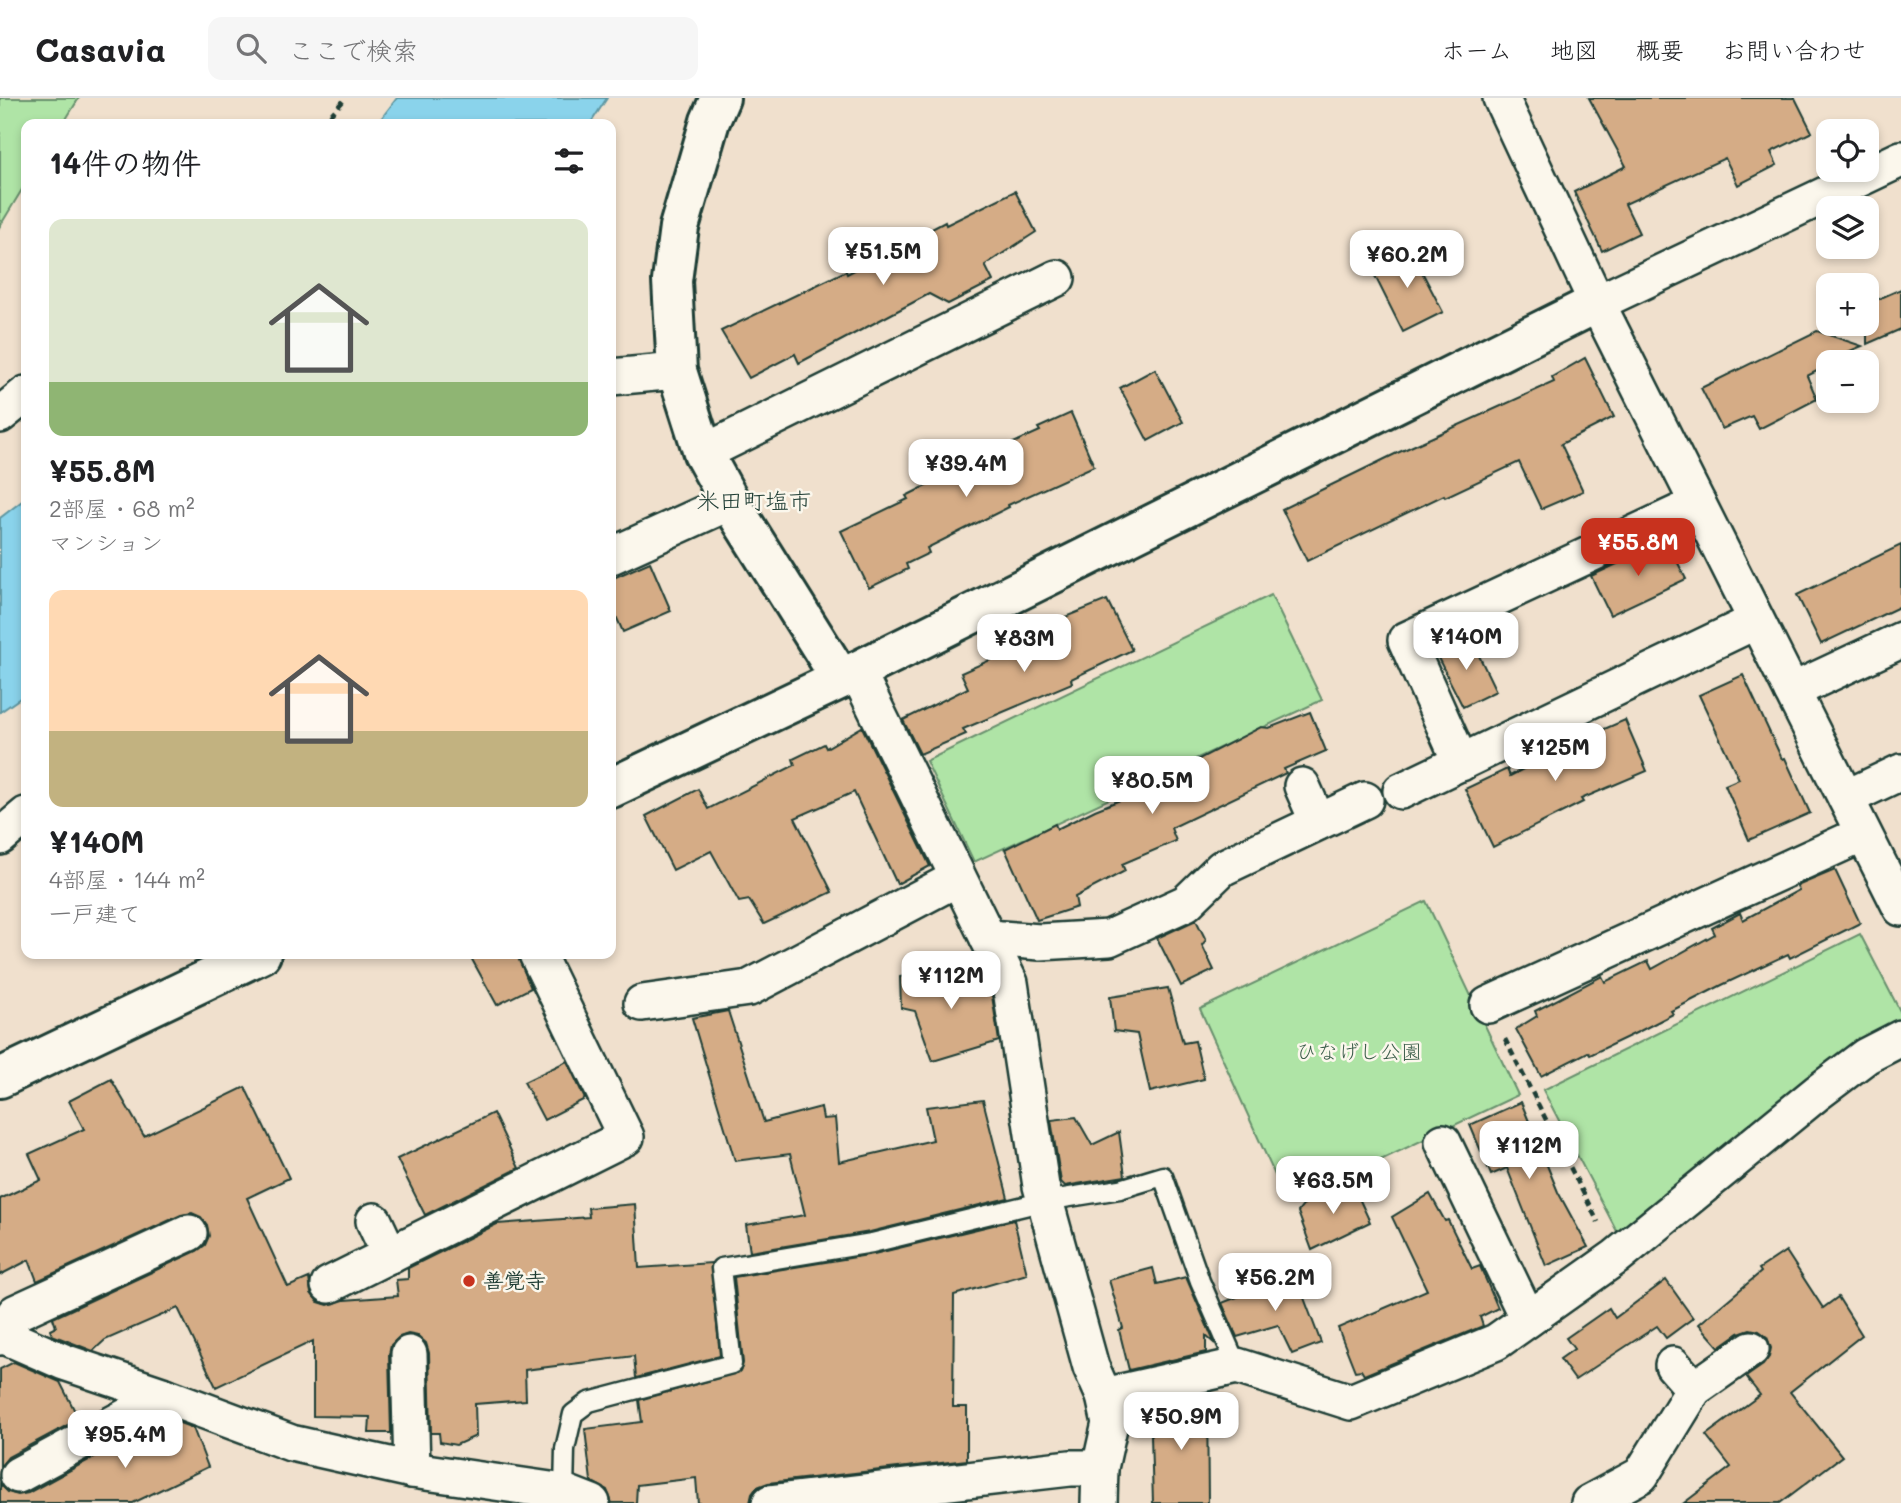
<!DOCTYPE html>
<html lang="ja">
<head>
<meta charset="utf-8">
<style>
  :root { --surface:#fff; --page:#f6f6f6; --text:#202124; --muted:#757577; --line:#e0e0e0; --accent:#c8321e }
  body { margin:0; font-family:Mali,"Klee One",sans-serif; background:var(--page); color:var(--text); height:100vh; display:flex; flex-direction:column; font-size:26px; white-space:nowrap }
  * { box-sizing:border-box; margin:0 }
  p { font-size:23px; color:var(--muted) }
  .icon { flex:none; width:38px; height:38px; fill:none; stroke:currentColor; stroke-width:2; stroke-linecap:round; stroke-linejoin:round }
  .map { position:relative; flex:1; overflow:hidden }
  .drawer { position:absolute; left:21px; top:21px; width:595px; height:840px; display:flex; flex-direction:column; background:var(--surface); border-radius:14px; box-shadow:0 4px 10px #0003 }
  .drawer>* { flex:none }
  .buttons { position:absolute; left:1816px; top:21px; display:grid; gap:14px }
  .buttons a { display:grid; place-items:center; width:63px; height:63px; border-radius:14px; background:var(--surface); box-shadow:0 4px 10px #0003; font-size:35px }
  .price { position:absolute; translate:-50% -60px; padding:0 16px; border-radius:14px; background:#fff; color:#222; font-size:23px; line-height:46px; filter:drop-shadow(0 2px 4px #0008) }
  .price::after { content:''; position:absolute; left:50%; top:42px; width:21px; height:16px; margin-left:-10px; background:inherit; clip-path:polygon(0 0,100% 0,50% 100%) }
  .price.on { background:var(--accent); color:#fff }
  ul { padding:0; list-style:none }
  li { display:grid; align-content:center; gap:14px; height:371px; padding:0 28px }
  li span { display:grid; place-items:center; height:217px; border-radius:14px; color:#555 }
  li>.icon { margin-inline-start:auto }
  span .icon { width:126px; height:126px; fill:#fffc; stroke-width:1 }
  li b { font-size:30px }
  h2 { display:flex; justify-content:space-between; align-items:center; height:84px; padding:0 28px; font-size:30px }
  header { display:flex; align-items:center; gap:42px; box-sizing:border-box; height:98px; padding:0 35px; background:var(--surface); border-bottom:2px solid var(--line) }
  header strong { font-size:33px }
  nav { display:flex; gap:38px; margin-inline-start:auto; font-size:24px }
  .search { width:490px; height:63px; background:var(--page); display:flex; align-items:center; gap:18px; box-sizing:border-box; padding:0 24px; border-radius:14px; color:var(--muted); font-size:26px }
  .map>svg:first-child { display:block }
  .green { fill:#afe4a6; stroke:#67906d; stroke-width:2 }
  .water { fill:#8ad3eb; stroke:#5f97a2; stroke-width:2 }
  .building { fill:#d5ac86; stroke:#1f3d34; stroke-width:2 }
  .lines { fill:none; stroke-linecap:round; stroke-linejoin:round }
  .lane-casing { stroke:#1f3d34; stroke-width:23 }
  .street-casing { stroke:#1f3d34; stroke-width:40 }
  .secondary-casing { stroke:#1f3d34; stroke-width:44 }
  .path { stroke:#1f3d34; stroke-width:4.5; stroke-dasharray:7 5; stroke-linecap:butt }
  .lane { stroke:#fbf7ec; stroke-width:18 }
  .street { stroke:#fbf7ec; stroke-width:35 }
  .secondary { stroke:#fbf7ec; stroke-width:38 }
  .poi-dot { fill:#c8321e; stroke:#fbf7ec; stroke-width:2.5 }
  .labels { text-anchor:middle; stroke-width:5; stroke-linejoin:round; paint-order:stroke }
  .park-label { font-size:21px; fill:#3c5e4b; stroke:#fbf7ec }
  .poi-label { font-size:21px; font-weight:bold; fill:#1f3d34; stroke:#fbf7ec; text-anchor:start }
  .neighbourhood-label { font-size:23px; fill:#1f3d34; stroke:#fbf7ec }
</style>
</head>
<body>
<header>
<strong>Casavia</strong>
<div class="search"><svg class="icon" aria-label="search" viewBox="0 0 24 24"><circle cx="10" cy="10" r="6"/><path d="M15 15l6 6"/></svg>ここで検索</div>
<nav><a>ホーム</a><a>地図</a><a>概要</a><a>お問い合わせ</a></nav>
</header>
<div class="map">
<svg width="1901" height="1405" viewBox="0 0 1901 1405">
  <rect width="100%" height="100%" fill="#f0e0cd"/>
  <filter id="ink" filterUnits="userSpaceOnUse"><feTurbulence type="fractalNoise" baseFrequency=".0143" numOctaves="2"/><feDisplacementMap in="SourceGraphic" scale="14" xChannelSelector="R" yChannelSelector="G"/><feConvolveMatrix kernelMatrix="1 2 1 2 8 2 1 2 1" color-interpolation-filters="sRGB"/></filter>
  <g filter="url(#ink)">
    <g class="green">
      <path d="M0,0H79L63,26H26V85L0,128Z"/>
      <path d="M1271,497L1322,602L974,764L926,663Z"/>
      <path d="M1426,803L1518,997L1288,1106L1200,911Z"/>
      <path d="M1860,836L1901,915V924L1621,1141L1543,992Z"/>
    </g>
    <g class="water">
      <path d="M397,0H607L590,26H377Z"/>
      <path d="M26,400V596L0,614V420Z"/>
    </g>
    <g class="building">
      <path d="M1589,0H1795L1812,34L1771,54L1777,67L1738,87L1725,60L1625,106L1639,135L1602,153L1574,94L1626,68Z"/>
      <path d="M1015,93L1036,134L985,167L993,183L948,206L929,196L799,265L795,256L749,280L721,233L846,173L847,176L945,124L946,127Z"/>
      <path d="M1410,151L1443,214L1403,234L1371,170Z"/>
      <path d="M1901,191V231L1867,246V206Z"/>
      <path d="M1817,233L1862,248L1833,260L1835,264H1829V267L1807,278L1817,301L1759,331L1752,318L1722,331L1701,290Z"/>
      <path d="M1585,260L1614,319L1561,346L1583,393L1541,411L1519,364L1445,399L1444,397L1307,463L1282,411L1395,356L1554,284L1552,279Z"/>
      <path d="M1155,271L1183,324L1148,343L1120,290Z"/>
      <path d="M1071,315L1094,368L1008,407L1009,409L927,450L929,455L906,466L908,471L869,490L841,433L908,401L906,398L954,374L953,372L1040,333L1038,330Z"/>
      <path d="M1667,443L1686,481L1610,517L1591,478Z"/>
      <path d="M1901,447V508L1821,546L1797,497Z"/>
      <path d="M650,464L671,513L623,534L611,507V481Z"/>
      <path d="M1107,502L1132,552L1071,581L1072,585L963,631L966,636L920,656L903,622L968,590L961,575L1026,546L1023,536Z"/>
      <path d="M1470,539L1496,593L1463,609L1436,556Z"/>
      <path d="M1743,577L1782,661L1785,660L1810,715L1749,742L1725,687L1739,681L1699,597Z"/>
      <path d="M1310,614L1326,653L1284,671L1286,675L1171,730L1176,743L1122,766L1125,773L1075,799L1077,809L1037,822L1005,751L1055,726L1057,731L1095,712L1168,683L1166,678L1261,629L1269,630Z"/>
      <path d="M1625,622L1647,673L1581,701L1583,704L1493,749L1465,691L1507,671L1510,678L1579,642Z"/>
      <path d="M862,629L930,768L897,786L854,694L795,720L832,794L764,826L749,802L739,804L711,753L673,772L646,718L698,691L708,711L795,667L793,661L824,646L826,650Z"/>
      <path d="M1835,772L1860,825L1790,860L1788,856L1722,887L1671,913L1673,916L1640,933L1590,957L1588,954L1541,978L1516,931L1537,918L1535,913L1602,878L1605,884L1648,863L1652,871L1715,836L1712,830L1740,815L1743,822L1799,792L1797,788Z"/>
      <path d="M1196,822L1206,842L1202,847L1214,872L1181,888L1157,840Z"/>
      <path d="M469,856H517L531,890L497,907Z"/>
      <path d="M935,871L937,878L981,872L991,891L999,943L933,963L915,913L901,910L900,879Z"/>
      <path d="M1168,890L1183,945L1195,943L1204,981L1150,994L1137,936L1114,933L1110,899Z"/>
      <path d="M728,913L764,1024L821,1009L823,1021L835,1020L839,1064L933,1042L926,1009L983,1002L1008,1100L870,1134L750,1154L746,1127L805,1117L790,1056L735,1063L692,920Z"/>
      <path d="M567,963L585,1001L544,1022L524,984Z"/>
      <path d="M111,981L144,1038L245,989L289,1080L247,1100L288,1189L309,1180L311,1195L318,1204L328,1207L344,1202L398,1198L396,1182L408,1181V1170L497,1126L589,1119L588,1110L635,1106L639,1170L711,1165L720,1258L636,1280L634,1258L525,1272L526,1302L475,1306L476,1338L456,1347L440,1344L439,1335H431L429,1255L426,1245L418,1238L408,1236L399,1239L391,1247L389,1257L391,1335H369L370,1319L313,1318V1243L216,1289L178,1210L105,1242L93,1253L52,1237L50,1232L56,1229L53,1220L197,1153L205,1147L209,1138L207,1127L201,1119L192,1115L181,1117L37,1183L29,1162L0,1177V1101L41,1082L29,1056L84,1031L69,1003Z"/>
      <path d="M1521,1004L1558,1094L1588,1149L1546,1168L1507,1070L1491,1077L1470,1027Z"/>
      <path d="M493,1015L519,1070L425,1117L397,1061Z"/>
      <path d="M1076,1019L1092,1047L1119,1034L1125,1078L1065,1088L1061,1084L1051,1022Z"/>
      <path d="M1352,1085L1370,1124L1312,1152L1298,1114L1306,1104Z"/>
      <path d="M1430,1096L1445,1123L1448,1122L1472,1171L1480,1168L1498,1210L1480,1219L1483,1228L1364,1277L1361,1272L1355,1273L1338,1230L1427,1192L1392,1119Z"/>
      <path d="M1014,1122L1027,1176L954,1197L953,1309H967V1362L768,1385L757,1389L752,1396L750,1405H698L696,1380L637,1387L636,1405H612L607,1392L591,1383L585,1331L642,1324L639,1302L740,1274L743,1265L734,1179L874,1156Z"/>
      <path d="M1786,1153L1823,1210L1838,1199L1862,1237L1790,1294L1842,1358L1780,1405H1684L1731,1369L1706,1337L1760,1297L1746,1279L1763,1267L1769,1259L1771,1250L1767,1239L1759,1233L1750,1231L1739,1235L1719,1249L1699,1226L1761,1174L1759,1171Z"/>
      <path d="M1153,1170L1157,1186L1186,1179L1215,1246L1206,1238V1254L1129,1272L1119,1232L1123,1230L1109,1182Z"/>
      <path d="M1295,1176L1321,1245L1292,1256L1278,1227L1237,1239L1222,1205Z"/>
      <path d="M1666,1182L1693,1220L1666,1240L1657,1228L1575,1282L1560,1261L1574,1251L1566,1240L1609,1210L1615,1220Z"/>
      <path d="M14,1264L60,1284L79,1321L8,1359L0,1369V1271Z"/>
      <path d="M1207,1295L1208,1405H1153L1151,1337L1156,1335L1157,1307Z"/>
      <path d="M166,1320L193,1330L208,1369L133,1405H0V1386L8,1394L18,1397L28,1395Z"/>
    </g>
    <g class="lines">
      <defs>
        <path id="lane" d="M564,1394L565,1351L573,1316L589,1304L732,1266L721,1170L872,1145L1045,1103L1120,1091L1163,1078L1200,1183L1237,1268"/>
        <g id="street">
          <path d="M1501,0L1597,205L1901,810"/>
          <path d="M1597,205L1901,61"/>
          <path d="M611,279L677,273"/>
          <path d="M0,317L26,296"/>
          <path d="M703,355L1057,180"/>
          <path d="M611,458L730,404"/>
          <path d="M857,573L1010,885L1041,1088L1091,1269L1104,1298L1110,1325L1100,1370L1099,1405"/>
          <path d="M1792,593L1901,542"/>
          <path d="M1461,665L1406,542L1698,406"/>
          <path d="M1302,688L1318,724"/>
          <path d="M1401,693L1756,523"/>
          <path d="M1846,700L1901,674"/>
          <path d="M0,739L26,717"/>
          <path d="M988,840L1040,844L1109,840L1186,805L1222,770L1365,702"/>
          <path d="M642,905L749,890L958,780"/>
          <path d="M1488,907L1863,736"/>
          <path d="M1443,1044L1528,1221"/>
          <path d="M374,1123L390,1157"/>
          <path d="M329,1187L626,1039L537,856"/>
          <path d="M0,1236L64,1264L165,1298L291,1345L412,1372L564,1394L592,1405"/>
          <path d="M0,1239L15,1215L189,1135"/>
          <path d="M409,1256L412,1372"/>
          <path d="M1673,1267L1694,1291"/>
          <path d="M1104,1298L1237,1268L1351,1304L1496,1244L1616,1159L1817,995L1866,958L1901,940"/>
          <path d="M18,1377L165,1298"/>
          <path d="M770,1405L1070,1370H1100"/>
          <path d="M1589,1405L1641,1377L1694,1291L1751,1251"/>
        </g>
        <g id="secondary">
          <path d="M720,0L710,23L679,129L672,183L677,273L703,355L730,404L841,581"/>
          <path d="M611,690L841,581L1597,205"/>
          <path d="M0,980L261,856"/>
        </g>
      </defs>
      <use href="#lane" class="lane-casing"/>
      <use href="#street" class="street-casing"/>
      <use href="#secondary" class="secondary-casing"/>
      <g class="path">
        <path d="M322,26L346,0"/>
        <path d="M1505,941L1598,1124"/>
      </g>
      <use href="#lane" class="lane"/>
      <use href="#street" class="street"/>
      <use href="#secondary" class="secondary"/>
    </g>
  </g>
  <circle class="poi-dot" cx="469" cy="1183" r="7"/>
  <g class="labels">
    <g class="park-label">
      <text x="1359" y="961">ひなげし公園</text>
    </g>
    <g class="poi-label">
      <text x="483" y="1190">善覚寺</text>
    </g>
    <g class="neighbourhood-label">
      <text x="754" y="411">米田町塩市</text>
    </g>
  </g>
</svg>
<div class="buttons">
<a><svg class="icon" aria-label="locate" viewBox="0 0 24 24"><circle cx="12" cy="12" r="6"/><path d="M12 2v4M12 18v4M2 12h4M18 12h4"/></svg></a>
<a><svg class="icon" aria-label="layers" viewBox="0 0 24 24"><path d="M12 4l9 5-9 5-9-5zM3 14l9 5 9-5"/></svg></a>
<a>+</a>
<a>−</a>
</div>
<b class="price" style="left:883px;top:189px">¥51.5M</b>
<b class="price" style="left:1407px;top:192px">¥60.2M</b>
<b class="price" style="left:966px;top:401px">¥39.4M</b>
<b class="price on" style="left:1638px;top:480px">¥55.8M</b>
<b class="price" style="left:1466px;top:574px">¥140M</b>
<b class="price" style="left:1024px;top:576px">¥83M</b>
<b class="price" style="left:1555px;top:685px">¥125M</b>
<b class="price" style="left:1152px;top:718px">¥80.5M</b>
<b class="price" style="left:951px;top:913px">¥112M</b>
<b class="price" style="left:1529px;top:1083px">¥112M</b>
<b class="price" style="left:1333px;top:1118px">¥63.5M</b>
<b class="price" style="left:1275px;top:1215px">¥56.2M</b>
<b class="price" style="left:1181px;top:1354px">¥50.9M</b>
<b class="price" style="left:125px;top:1372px">¥95.4M</b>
<section class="drawer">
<h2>14件の物件<svg class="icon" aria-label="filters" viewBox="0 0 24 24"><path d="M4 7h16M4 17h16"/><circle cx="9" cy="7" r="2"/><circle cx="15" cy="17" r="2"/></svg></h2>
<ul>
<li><span style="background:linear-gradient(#dfe7d0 75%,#8fb573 0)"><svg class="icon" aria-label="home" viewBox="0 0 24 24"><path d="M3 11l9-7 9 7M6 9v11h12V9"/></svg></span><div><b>¥55.8M</b><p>2部屋 · 68 m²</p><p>マンション</p></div></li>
<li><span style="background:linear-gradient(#ffd9b3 65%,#c2b280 0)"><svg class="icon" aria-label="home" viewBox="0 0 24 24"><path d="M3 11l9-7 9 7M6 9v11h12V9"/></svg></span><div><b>¥140M</b><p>4部屋 · 144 m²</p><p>一戸建て</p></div></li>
</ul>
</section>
</div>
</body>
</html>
